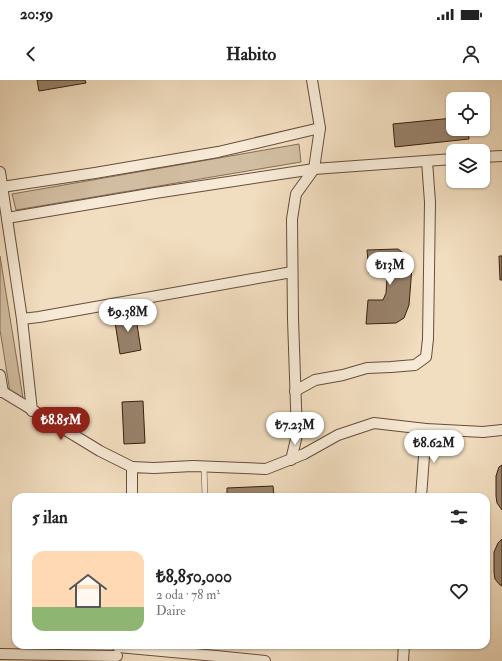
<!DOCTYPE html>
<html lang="tr">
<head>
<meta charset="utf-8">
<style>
  :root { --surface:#fff; --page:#f2f2f2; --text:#222; --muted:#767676; --accent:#8f2418 }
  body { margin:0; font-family:"IM FELL Double Pica",serif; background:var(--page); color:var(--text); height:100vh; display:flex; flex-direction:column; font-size:15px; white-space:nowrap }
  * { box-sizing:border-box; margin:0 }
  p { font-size:13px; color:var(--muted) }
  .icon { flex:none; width:22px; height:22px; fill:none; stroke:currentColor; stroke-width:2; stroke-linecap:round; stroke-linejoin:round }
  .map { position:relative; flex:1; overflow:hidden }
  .side { position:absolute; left:12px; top:413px; width:478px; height:156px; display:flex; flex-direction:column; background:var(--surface); border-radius:12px; box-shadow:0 1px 3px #0004 }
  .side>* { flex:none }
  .tools { position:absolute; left:446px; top:12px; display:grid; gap:8px }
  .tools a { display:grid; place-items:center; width:44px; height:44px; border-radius:8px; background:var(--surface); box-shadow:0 1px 3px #0004; font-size:20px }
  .price { position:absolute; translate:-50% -34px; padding:0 9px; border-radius:14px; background:#fff; color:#222; font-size:13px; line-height:26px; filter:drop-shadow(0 1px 2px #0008) }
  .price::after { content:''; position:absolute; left:50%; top:24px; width:12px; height:9px; margin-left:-6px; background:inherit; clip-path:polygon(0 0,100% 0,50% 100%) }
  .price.active { background:var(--accent); color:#fff }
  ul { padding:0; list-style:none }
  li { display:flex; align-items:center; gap:12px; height:100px; padding:0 20px }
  li span { display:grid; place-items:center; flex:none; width:112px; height:80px; border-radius:12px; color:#555 }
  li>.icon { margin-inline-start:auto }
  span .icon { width:48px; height:48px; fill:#fffc; stroke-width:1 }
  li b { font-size:17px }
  h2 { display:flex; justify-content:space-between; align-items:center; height:48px; padding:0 20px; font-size:17px }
  .status { display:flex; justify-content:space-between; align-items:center; height:28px; padding:0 20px; background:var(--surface); direction:ltr }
  .status svg { height:11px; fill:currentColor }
  header { display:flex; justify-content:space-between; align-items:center; height:52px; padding:0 20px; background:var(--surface); font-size:18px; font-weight:700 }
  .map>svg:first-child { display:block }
  .green { fill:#d1bda1; stroke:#846e58 }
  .building { fill:#98826b; stroke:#371f0f }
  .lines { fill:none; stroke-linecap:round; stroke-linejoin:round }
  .lane-casing { stroke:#664e3b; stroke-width:6 }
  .street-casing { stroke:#664e3b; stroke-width:12 }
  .lane { stroke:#f6e9d5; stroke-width:5 }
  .street { stroke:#f6e9d5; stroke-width:10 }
</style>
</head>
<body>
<div class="status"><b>20:59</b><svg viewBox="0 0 49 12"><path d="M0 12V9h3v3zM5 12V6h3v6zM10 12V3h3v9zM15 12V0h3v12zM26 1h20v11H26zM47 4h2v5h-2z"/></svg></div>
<header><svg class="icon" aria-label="back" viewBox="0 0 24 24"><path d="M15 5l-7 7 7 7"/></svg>Habito<svg class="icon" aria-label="person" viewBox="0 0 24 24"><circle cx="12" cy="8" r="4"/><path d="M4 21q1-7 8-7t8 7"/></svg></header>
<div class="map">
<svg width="502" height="581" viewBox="0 0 502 581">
  <rect width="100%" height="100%" fill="#f1ddbf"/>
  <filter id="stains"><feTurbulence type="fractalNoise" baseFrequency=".005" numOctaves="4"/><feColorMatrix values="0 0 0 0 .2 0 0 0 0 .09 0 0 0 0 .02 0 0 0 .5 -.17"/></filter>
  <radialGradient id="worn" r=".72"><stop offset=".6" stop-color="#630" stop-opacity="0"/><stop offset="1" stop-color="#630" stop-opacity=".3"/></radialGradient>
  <g class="green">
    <path d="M299,64L301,82L16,130L12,114Z"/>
    <path d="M0,176L23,318L10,312L0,250Z"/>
  </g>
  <g class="building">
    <path d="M37,0H85L86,3L39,11Z"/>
    <path d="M453,38V49H468L469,59L395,67L393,44Z"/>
    <path d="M398,169L406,175L412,187L409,225L404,238L396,243L366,244L368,220H383L386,213L387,199L383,192L369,193L367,170Z"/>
    <path d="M499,176H502V200H500Z"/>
    <path d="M135,232L141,270L120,274L114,236Z"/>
    <path d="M143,321L145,363L124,364L122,322Z"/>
    <path d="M502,385V430L497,423L496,416V396L499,387Z"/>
    <path d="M273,406L274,417H227V408Z"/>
    <path d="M502,459V506L500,505L495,499L494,492V472L498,463Z"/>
  </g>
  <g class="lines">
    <defs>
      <path id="lane" d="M204,386L205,417"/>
      <g id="street">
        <path d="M483,77L502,76"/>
        <path d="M0,92L22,239L32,331"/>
        <path d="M2,107L95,93L218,72L320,48"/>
        <path d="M7,138L155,113L314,89L453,79"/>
        <path d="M22,239L39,237L292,192"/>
        <path d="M0,295L3,312"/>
        <path d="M295,311L315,300L343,295L367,288L391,287L415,285L426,277L428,259L430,122L427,81"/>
        <path d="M0,312H3L100,371L132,387"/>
        <path d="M291,380L297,355L293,239L292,139L296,114L314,89L320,48L312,0"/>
        <path d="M132,417V387L154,388L193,386L266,389L304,374L338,355L374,343L426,349L483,352L502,350"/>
        <path d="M421,417L426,349"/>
        <path d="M118,567L216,576L265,581"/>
        <path d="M0,574L117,576"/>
        <path d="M403,581L404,565"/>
      </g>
    </defs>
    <use href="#lane" class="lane-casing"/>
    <use href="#street" class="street-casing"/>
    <use href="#lane" class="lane"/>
    <use href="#street" class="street"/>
  </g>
  <rect width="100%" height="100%" filter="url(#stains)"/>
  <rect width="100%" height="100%" fill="url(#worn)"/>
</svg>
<div class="tools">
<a><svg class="icon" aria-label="locate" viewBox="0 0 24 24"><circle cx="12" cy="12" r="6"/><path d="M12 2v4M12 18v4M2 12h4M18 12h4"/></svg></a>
<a><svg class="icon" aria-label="layers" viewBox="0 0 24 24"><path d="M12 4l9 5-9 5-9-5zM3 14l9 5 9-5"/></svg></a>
</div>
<b class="price" style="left:390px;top:206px">₺13M</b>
<b class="price" style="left:128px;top:253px">₺9.38M</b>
<b class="price active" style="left:61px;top:361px">₺8.85M</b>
<b class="price" style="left:295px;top:366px">₺7.23M</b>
<b class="price" style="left:434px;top:384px">₺8.62M</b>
<section class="side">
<h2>5 ilan<svg class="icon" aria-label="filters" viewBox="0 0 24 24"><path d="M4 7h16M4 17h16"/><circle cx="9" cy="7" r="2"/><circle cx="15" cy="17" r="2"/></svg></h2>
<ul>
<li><span style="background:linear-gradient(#ffd9b3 70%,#8fb573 0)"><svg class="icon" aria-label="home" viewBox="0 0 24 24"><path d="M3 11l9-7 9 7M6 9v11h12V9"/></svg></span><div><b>₺8,850,000</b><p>2 oda · 78 m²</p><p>Daire</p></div><svg class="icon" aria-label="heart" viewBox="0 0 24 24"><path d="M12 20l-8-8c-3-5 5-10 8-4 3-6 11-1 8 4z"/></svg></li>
</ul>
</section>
</div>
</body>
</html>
